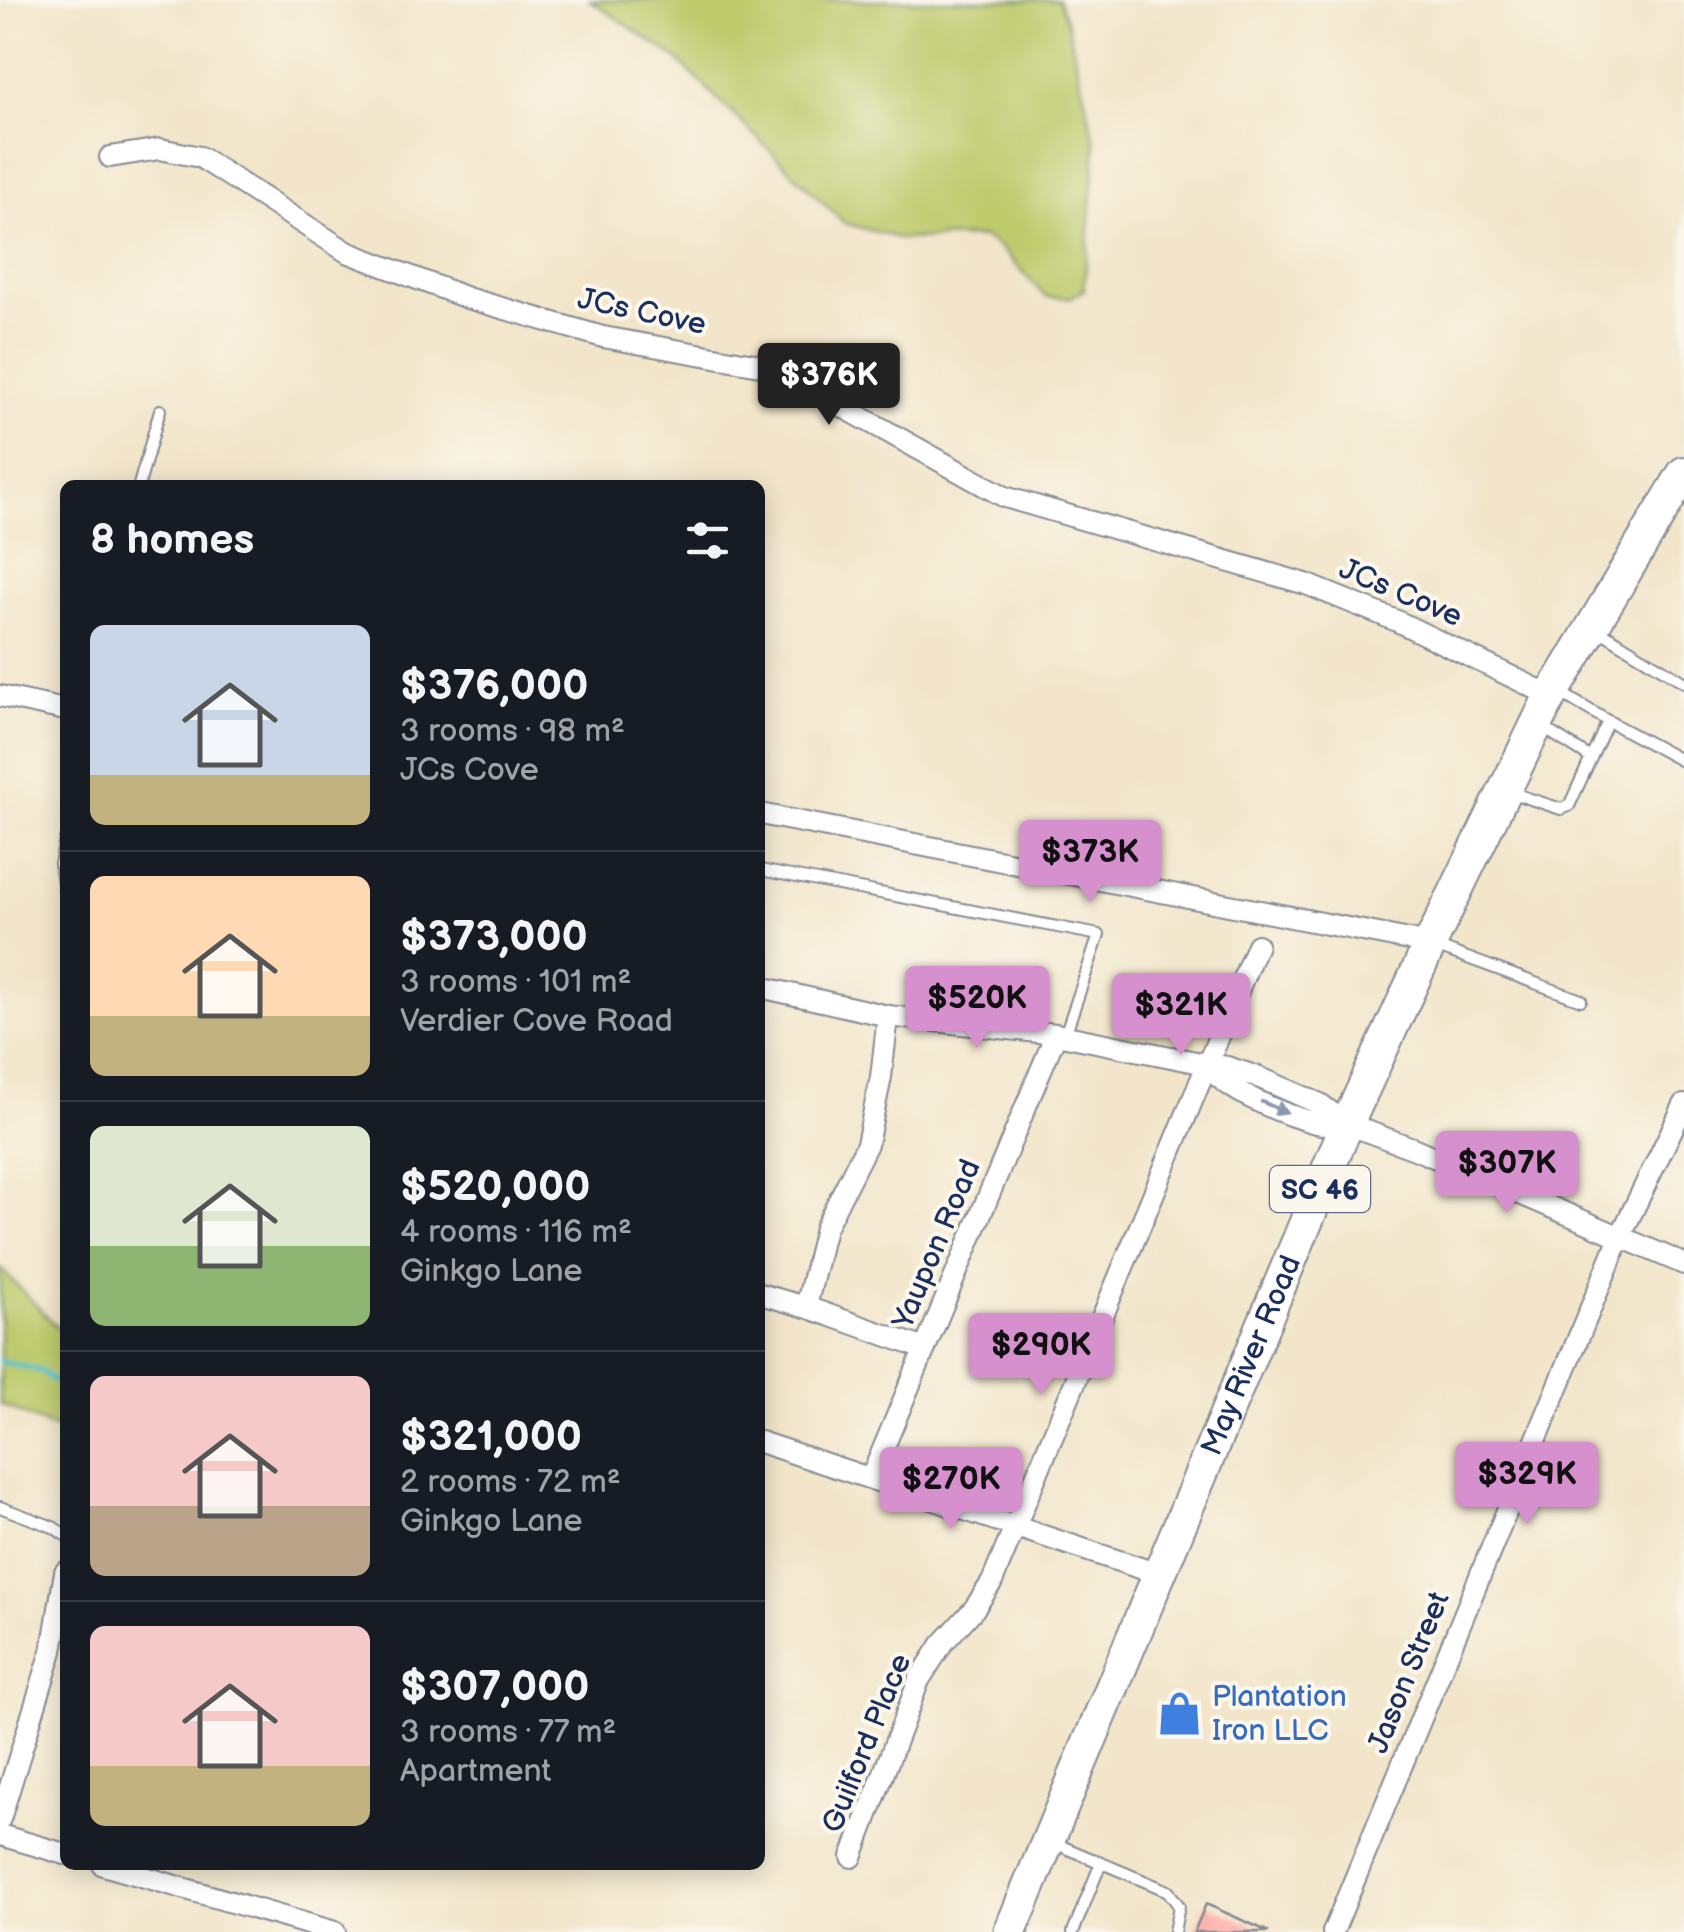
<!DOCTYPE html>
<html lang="en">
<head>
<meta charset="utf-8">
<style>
  :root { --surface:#171b24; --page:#20242c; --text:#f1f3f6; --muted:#9ea1a6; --line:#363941; --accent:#d690ce }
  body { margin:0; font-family:"Balsamiq Sans",sans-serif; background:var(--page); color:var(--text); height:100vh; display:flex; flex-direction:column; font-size:38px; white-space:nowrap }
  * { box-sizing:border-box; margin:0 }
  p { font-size:32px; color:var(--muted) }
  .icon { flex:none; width:55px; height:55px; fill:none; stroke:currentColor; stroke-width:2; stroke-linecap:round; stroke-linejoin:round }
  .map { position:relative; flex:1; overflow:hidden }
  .drawer { position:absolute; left:60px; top:480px; width:705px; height:1390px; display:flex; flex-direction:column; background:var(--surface); border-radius:15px; box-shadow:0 5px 25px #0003 }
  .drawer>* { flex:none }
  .price { position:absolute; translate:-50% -85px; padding:0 22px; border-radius:10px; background:var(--accent); color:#111; font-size:32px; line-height:65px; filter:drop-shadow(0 2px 5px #0008) }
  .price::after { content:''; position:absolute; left:50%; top:60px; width:30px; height:22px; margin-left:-15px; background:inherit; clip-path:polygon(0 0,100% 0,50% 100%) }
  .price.active { background:#222; color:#fff }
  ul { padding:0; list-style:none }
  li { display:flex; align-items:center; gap:30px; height:250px; padding:0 30px }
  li+li { border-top:2px solid var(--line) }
  li span { display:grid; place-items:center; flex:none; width:280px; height:200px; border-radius:15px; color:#555 }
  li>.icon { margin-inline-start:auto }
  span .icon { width:120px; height:120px; fill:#fffc; stroke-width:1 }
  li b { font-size:42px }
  h2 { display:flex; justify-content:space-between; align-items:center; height:120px; padding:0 30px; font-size:42px }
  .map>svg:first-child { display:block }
  .green { fill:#becb6d; stroke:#6c7d66; stroke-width:2.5 }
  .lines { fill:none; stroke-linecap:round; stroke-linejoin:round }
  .stream { stroke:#56c3cd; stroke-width:5 }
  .building { fill:#fea7a3 }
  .lane-casing { stroke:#868a94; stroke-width:14 }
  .street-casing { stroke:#868a94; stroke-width:24 }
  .primary-casing { stroke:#868a94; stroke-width:36 }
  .lane { stroke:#fff; stroke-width:10 }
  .street { stroke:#fff; stroke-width:20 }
  .primary { stroke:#fff; stroke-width:32 }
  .oneway { fill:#8d97ae }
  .labels { text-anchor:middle; stroke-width:8; stroke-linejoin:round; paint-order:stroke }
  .shield { fill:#fbf7ec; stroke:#5e6b89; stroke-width:2.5 }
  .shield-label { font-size:28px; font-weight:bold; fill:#1b2f5e }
  .street-label { font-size:30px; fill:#1b2f5e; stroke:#fbf7ec }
  .shop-label { font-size:30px; fill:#366cbe; stroke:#fbf7ec; text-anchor:start }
</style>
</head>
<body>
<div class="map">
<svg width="1684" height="1932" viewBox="0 0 1684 1932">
  <rect width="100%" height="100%" fill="#fbf7ec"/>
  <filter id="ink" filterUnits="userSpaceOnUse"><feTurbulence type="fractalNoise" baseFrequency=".01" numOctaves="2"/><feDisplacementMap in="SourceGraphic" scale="20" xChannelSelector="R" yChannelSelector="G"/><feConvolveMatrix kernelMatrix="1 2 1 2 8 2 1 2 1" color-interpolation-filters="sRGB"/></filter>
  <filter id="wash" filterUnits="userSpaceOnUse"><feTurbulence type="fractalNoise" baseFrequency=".0048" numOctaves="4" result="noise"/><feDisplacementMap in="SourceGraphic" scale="40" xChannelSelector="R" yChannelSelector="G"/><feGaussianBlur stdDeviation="2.25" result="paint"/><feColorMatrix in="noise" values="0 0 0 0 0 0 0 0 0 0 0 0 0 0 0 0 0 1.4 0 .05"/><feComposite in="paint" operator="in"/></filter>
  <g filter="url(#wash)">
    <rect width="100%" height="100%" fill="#f2e5c9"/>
    <g class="green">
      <path d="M590,0H1058L1066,19L1096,145L1084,290L1069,298L1046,297L1000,248L983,237L901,239L844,223L677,59Z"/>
      <path d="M0,1268L65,1335V1433L0,1404Z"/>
    </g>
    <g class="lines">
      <path class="stream" d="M0,1361L41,1371L65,1390"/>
    </g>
    <g id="blocks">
      <path class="building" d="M1206,1904L1269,1932H1194Z"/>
    </g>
  </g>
  <g filter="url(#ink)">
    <use href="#blocks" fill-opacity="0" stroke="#868a94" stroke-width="2.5"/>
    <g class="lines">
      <defs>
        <g id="lane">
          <path d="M139,485L160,410"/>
          <path d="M1597,629L1684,682"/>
          <path d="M1559,692L1608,721L1591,758"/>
          <path d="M1608,721L1684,762"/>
          <path d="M1509,792L1561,809L1569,806L1591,758L1542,727"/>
          <path d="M65,839L60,864L65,896"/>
          <path d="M760,870L1099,935L1065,1035"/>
          <path d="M1435,946L1581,1000"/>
          <path d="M0,1507L53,1527L65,1535"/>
          <path d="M1054,1843L1168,1891L1179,1906L1174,1932"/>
          <path d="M1073,1932L1101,1863"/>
        </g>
        <g id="street">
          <path d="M110,157L160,149L200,157L347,252L467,298L603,337L771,367L1005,497L1306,584L1397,621L1551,696"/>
          <path d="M0,696L65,710"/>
          <path d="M760,814L1430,944"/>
          <path d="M760,987L888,1016L1056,1034L1206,1064"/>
          <path d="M1347,1124C1337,1124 1326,1126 1316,1123C1283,1115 1226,1091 1206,1064L1227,1067L1258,1077L1320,1104L1347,1124L1415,1149L1684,1264"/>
          <path d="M760,1294L806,1307L925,1349"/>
          <path d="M806,1307L825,1228L867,1144L881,1077L888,1016"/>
          <path d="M760,1442L1158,1574"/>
          <path d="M871,1478L1056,1034"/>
          <path d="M0,1819L52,1651L65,1572"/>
          <path d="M0,1835L65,1854"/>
          <path d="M852,1857L919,1680L942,1644L974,1609L992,1582L1257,945"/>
          <path d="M103,1865L335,1932"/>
          <path d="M1333,1932L1620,1237L1684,1105"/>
        </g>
        <g id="primary">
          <path id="s1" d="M1010,1932L1347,1124L1430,944L1548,701L1684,473"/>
        </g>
      </defs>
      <use href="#lane" class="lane-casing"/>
      <use href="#street" class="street-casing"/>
      <use href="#primary" class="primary-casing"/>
      <use href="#lane" class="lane"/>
      <use href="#street" class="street"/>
      <use href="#primary" class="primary"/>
    </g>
    <defs><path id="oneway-solid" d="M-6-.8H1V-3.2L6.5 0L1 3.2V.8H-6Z" transform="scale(2.5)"/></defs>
    <use class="oneway" href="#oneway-solid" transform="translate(1274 1107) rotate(23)"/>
  </g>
  <defs>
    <symbol id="shop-bare" viewBox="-9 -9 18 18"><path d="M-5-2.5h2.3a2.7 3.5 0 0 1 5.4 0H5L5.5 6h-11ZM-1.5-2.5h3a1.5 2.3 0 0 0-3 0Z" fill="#3f7fe0" stroke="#fbf7ec" stroke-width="2.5" paint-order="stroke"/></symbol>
  </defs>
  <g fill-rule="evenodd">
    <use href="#shop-bare" x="1148" y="1682" width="63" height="63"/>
  </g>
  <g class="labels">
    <rect class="shield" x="1270" y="1166" width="100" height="46" rx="8"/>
    <g class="shield-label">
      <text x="1320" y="1199">SC 46</text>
    </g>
    <g class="street-label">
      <text transform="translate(642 311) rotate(12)" y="10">JCs Cove</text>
      <text transform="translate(1401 592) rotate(23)" y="10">JCs Cove</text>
      <text transform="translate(936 1244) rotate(-67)" y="10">Yaupon Road</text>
      <text dy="10" stroke="none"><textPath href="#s1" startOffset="625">May River Road</textPath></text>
      <text transform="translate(1408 1672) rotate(-68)" y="10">Jason Street</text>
      <text transform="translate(866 1743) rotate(-68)" y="10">Guilford Place</text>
    </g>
    <g class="shop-label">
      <text x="1212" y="1706">Plantation<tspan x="1212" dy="34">Iron LLC</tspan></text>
    </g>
  </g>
</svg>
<b class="price active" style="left:829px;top:428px">$376K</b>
<b class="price" style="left:1090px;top:905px">$373K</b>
<b class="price" style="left:977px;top:1051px">$520K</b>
<b class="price" style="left:1181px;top:1058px">$321K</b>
<b class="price" style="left:1507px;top:1216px">$307K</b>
<b class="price" style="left:1041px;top:1398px">$290K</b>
<b class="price" style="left:1527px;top:1527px">$329K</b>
<b class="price" style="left:951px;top:1532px">$270K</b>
<section class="drawer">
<h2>8 homes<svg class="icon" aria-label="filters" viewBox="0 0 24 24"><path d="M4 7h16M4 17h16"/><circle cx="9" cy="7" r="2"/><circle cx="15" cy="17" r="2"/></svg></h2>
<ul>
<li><span style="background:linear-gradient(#c9d6e8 75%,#c2b280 0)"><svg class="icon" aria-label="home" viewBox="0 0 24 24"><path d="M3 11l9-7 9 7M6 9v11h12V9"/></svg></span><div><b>$376,000</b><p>3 rooms · 98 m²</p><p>JCs Cove</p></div></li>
<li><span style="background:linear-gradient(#ffd9b3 70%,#c2b280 0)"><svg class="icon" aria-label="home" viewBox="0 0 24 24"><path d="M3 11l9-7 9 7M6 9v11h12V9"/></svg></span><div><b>$373,000</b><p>3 rooms · 101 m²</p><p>Verdier Cove Road</p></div></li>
<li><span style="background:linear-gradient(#dfe7d0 60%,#8fb573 0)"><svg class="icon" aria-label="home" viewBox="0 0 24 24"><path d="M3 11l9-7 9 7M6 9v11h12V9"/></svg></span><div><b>$520,000</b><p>4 rooms · 116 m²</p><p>Ginkgo Lane</p></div></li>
<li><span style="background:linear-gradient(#f6c9c9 65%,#b9a48a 0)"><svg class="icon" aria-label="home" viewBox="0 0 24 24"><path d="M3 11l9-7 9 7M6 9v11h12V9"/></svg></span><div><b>$321,000</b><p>2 rooms · 72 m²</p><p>Ginkgo Lane</p></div></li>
<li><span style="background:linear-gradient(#f6c9c9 70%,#c2b280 0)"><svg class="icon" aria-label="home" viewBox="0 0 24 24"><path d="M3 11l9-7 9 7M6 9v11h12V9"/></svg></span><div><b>$307,000</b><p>3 rooms · 77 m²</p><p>Apartment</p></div></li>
</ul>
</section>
</div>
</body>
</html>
